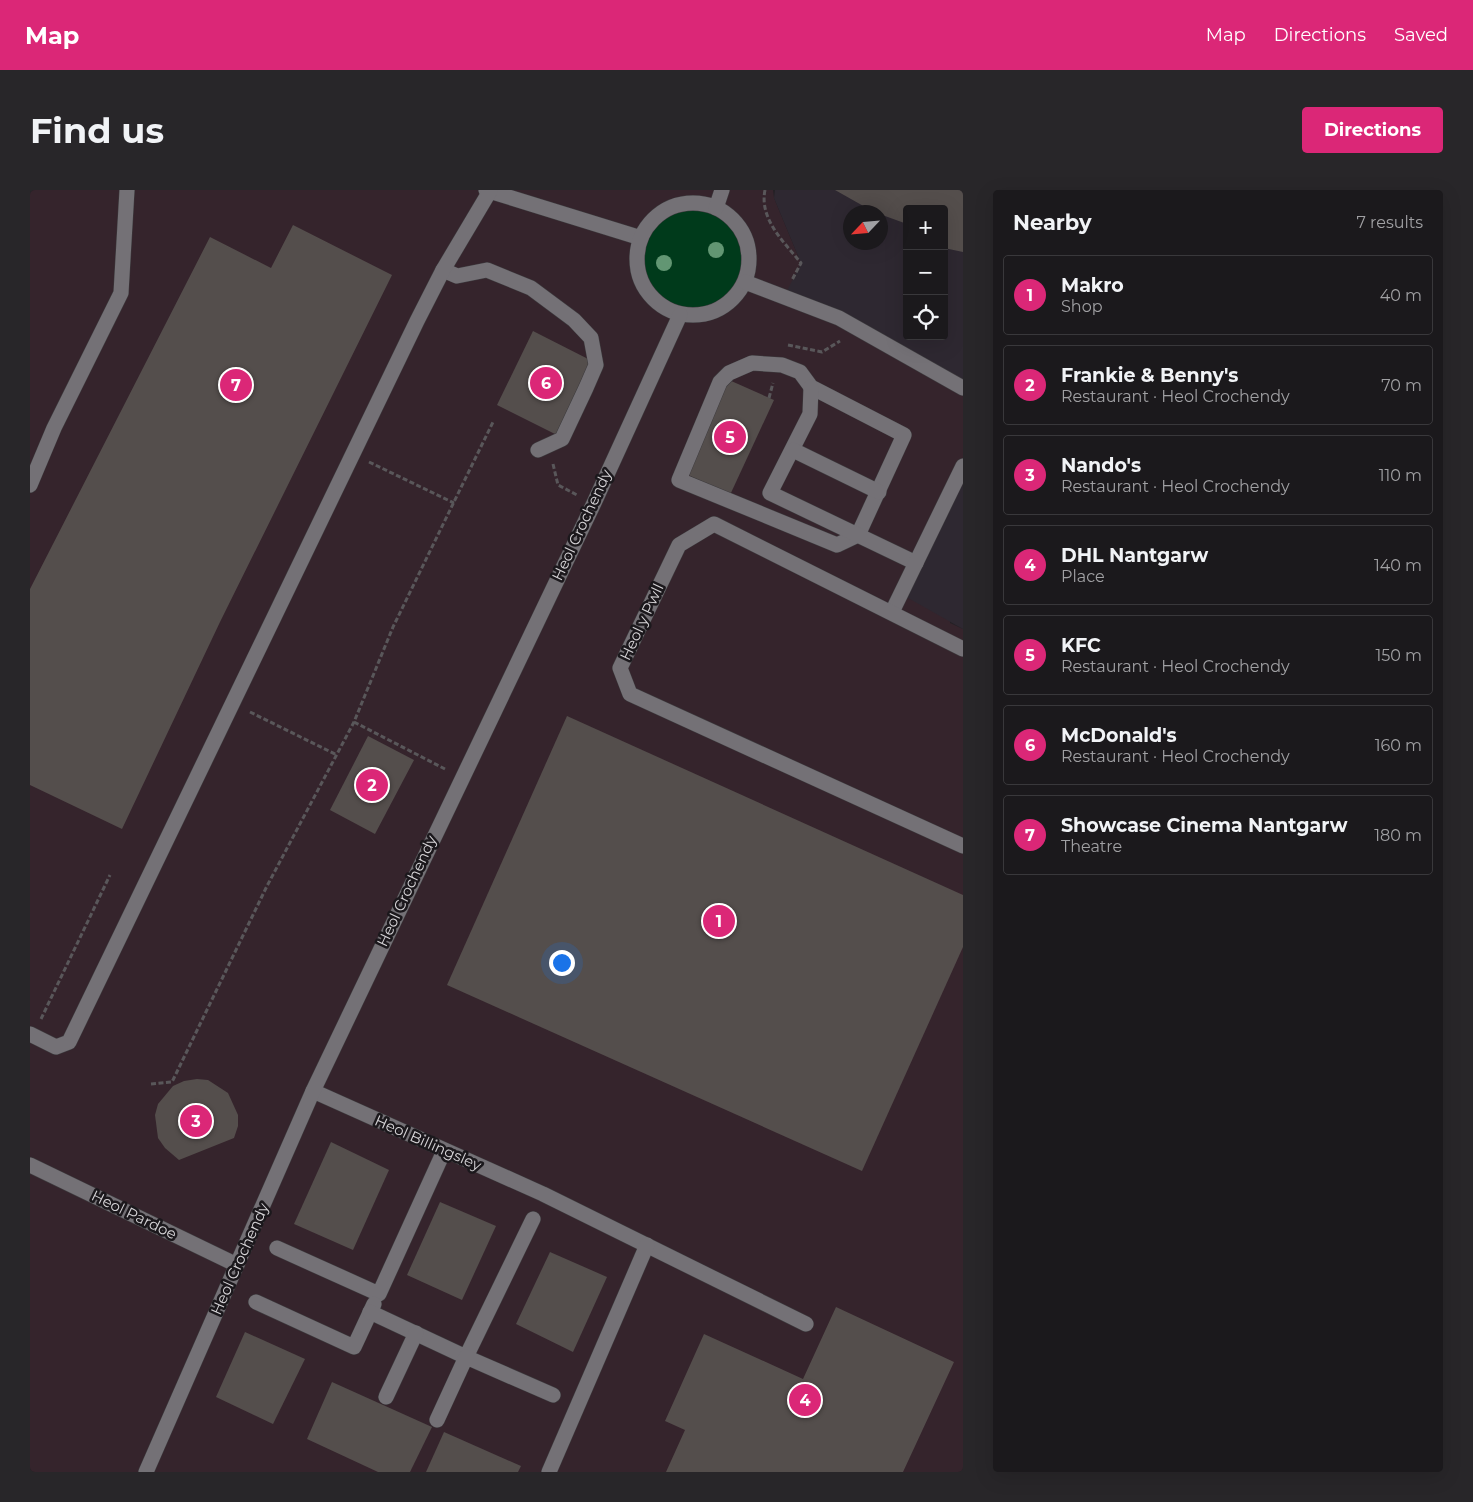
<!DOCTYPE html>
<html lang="en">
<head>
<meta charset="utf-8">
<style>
  body { margin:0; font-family:Montserrat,sans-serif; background:#282629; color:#f1f3f6 }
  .controls { position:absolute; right:15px; top:15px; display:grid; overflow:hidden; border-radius:5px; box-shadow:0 5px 20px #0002 }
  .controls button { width:45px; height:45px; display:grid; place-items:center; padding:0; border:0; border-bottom:1px solid #39383b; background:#1b191c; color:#f1f3f6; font:25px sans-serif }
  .compass { position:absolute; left:813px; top:15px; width:45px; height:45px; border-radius:50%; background:#1b191c; box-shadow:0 5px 20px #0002; rotate:244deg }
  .you { position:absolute; left:531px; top:772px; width:18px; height:18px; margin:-12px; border:4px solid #fff; border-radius:50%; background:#1a73e8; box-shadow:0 0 0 8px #1a73e833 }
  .badge { display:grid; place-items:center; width:32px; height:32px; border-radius:50%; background:#db2777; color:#fff; font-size:16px; font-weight:700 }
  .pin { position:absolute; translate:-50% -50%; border:2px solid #fff; box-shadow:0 1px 5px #0006 }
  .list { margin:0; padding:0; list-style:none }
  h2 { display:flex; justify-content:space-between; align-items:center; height:65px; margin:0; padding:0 20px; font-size:21px }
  h2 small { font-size:16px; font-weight:400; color:#a0a0a3 }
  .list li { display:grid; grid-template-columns:32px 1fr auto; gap:15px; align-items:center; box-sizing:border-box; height:80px; margin:0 10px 10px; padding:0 10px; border:1px solid #39383b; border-radius:5px }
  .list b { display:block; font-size:19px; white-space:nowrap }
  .list p { margin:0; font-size:16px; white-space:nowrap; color:#a0a0a3 }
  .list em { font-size:16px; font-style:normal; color:#a0a0a3 }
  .icon { flex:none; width:28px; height:28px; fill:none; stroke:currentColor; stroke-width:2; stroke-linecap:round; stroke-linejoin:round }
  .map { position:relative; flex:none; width:933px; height:1282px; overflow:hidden; border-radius:5px }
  header { display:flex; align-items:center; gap:30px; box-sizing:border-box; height:70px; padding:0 25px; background:#db2777; color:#fff }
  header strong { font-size:24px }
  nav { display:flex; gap:28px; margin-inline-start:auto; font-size:18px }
  .intro { display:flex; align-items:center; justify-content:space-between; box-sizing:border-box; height:120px; padding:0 30px }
  h1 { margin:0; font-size:35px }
  .button { padding:12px 22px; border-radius:5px; background:#db2777; color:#fff; font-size:18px; font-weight:700 }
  main { display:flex; gap:30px; padding:0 30px }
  aside { flex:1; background:#1b191c; border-radius:5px; box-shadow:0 5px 20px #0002 }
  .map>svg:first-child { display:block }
  .commercial { fill:#35242c }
  .built { fill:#2e2831; fill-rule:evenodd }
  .green { fill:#003a1b }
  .building { fill:#544e4c }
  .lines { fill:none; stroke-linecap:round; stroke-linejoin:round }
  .minor-casing { stroke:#3d3b3e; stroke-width:16 }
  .path { stroke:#59575a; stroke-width:3; stroke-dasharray:5 2.5; stroke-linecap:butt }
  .minor { stroke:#747176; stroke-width:15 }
  .tree { fill:#629673 }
  .labels { text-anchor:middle; stroke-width:5; stroke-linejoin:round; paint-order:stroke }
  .street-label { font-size:15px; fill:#d6d4d7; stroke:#1b181c }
</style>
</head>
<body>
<header>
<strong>Map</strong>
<nav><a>Map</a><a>Directions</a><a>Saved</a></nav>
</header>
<div class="intro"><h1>Find us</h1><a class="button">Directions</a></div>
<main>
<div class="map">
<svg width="933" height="1282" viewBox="0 0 933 1282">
  <rect width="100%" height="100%" fill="#242125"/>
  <path class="commercial" d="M0,0H743L744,8L771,73L933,198V276L920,433L933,439V1282H0Z"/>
  <g class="built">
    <path d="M745,0H933V198L754,107L771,73L744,8ZM877,19H914V146H877ZM821,22H851V52H821Z"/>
    <path d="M933,276V439L871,404Z"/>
  </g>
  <circle class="green" cx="663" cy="69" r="56"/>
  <g class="building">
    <path d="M805,0H933V62L914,58V19H877V34L844,22Z"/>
    <path d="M263,35L362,85L190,432L92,639L0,595V399L180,47L241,78Z"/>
    <path d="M503,141L564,172L527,245L467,215Z"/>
    <path d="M699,190L744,210L700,305L656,284Z"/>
    <path d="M537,526L933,705V757L832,981L417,795Z"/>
    <path d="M338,546L384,570L345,644L300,620Z"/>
    <path d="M167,889L178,890L198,903L208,925V936L204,948L149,970L135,958L128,948L125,925L128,914L143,896L154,891Z"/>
    <path d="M301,952L359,980L323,1060L264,1034Z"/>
    <path d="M410,1012L466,1036L432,1110L377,1085Z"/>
    <path d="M520,1062L577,1087L543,1162L486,1134Z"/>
    <path d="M806,1117L924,1172L873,1282H636L655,1240L635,1231L674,1144L773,1189Z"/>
    <path d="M215,1142L275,1169L243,1234L186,1207Z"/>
    <path d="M302,1192L402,1237L380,1282H348L277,1249Z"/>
    <path d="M414,1242L491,1276L488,1282H396Z"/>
  </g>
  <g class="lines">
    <g class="minor-casing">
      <g id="minor">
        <path d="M456,0L611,48"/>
        <circle cx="663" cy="69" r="56"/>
        <path d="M686,18L692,0"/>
        <path d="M413,80L427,86L457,80L501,98L544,130L561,148L566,175L556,198L532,249L508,260"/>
        <path d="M715,92L809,128L933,198"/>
        <path d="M722,173L752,175L770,182L781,197L874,245L828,345L807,355L649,290L690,192L699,183Z"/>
        <path d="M781,197L780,224L740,303L886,373"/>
        <path d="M763,260L849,302"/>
        <path d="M0,295L24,238L91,103L97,0"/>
        <path d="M862,422L933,276"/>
        <path d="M933,459L684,334L649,355L590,478L600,504L933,656"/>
        <path d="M0,844L26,857L39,852L387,131L413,80L460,1"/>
        <path d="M283,901L513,1004L776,1134"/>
        <path d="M0,975L207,1075"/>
        <path d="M247,1058L349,1104L414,961"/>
        <path d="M226,1112L324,1157L344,1114"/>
        <path d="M340,1122L436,1167L503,1029"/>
        <path d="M356,1207L386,1143"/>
        <path d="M407,1230L436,1167L523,1205"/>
        <path d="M116,1282L283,901L564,313L650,125"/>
        <path d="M519,1282L617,1055"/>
      </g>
    </g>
    <g class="path">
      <path d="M735,0C729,29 754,52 771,73L762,90"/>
      <path d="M758,155L792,162L810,151"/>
      <path d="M739,208L743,193"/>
      <path d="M339,272L424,313"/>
      <path d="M523,274L528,295L547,305"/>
      <path d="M220,522L307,565"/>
      <path d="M324,532L415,579"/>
      <path d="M11,829L80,685"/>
      <path d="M121,894L142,892L237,696L324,532L363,437L463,232"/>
    </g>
    <use href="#minor" class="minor"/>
  </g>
  <g class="tree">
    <circle cx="686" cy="60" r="8"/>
    <circle cx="634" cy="73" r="8"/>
  </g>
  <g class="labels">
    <g class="street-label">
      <text transform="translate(552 335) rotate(-65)" y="5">Heol Crochendy</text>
      <text transform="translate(612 432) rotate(-65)" y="5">Heol y Pwll</text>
      <text transform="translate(377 701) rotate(-65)" y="5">Heol Crochendy</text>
      <text transform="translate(398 953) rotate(24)" y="5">Heol Billingsley</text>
      <text transform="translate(104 1025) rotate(26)" y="5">Heol Pardoe</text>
      <text transform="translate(210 1069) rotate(-66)" y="5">Heol Crochendy</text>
    </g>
  </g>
</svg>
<div class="controls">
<button>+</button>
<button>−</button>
<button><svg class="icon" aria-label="locate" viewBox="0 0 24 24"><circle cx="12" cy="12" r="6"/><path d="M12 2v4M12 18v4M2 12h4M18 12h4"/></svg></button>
</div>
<svg class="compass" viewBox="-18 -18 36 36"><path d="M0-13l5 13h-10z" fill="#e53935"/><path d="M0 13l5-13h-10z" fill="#a0a0a3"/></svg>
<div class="you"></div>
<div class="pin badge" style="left:689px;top:731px">1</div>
<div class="pin badge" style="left:342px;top:595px">2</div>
<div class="pin badge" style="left:166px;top:931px">3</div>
<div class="pin badge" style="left:775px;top:1210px">4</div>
<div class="pin badge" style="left:700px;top:247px">5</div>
<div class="pin badge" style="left:516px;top:193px">6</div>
<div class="pin badge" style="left:206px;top:195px">7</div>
</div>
<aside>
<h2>Nearby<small>7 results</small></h2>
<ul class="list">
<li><span class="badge">1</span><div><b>Makro</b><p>Shop</p></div><em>40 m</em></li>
<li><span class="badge">2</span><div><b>Frankie &amp; Benny's</b><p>Restaurant · Heol Crochendy</p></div><em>70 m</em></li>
<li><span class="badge">3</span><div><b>Nando's</b><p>Restaurant · Heol Crochendy</p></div><em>110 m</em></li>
<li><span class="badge">4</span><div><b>DHL Nantgarw</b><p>Place</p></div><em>140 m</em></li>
<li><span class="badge">5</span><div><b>KFC</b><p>Restaurant · Heol Crochendy</p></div><em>150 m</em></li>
<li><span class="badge">6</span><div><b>McDonald's</b><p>Restaurant · Heol Crochendy</p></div><em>160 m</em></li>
<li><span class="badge">7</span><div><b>Showcase Cinema Nantgarw</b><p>Theatre</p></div><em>180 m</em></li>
</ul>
</aside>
</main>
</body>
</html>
